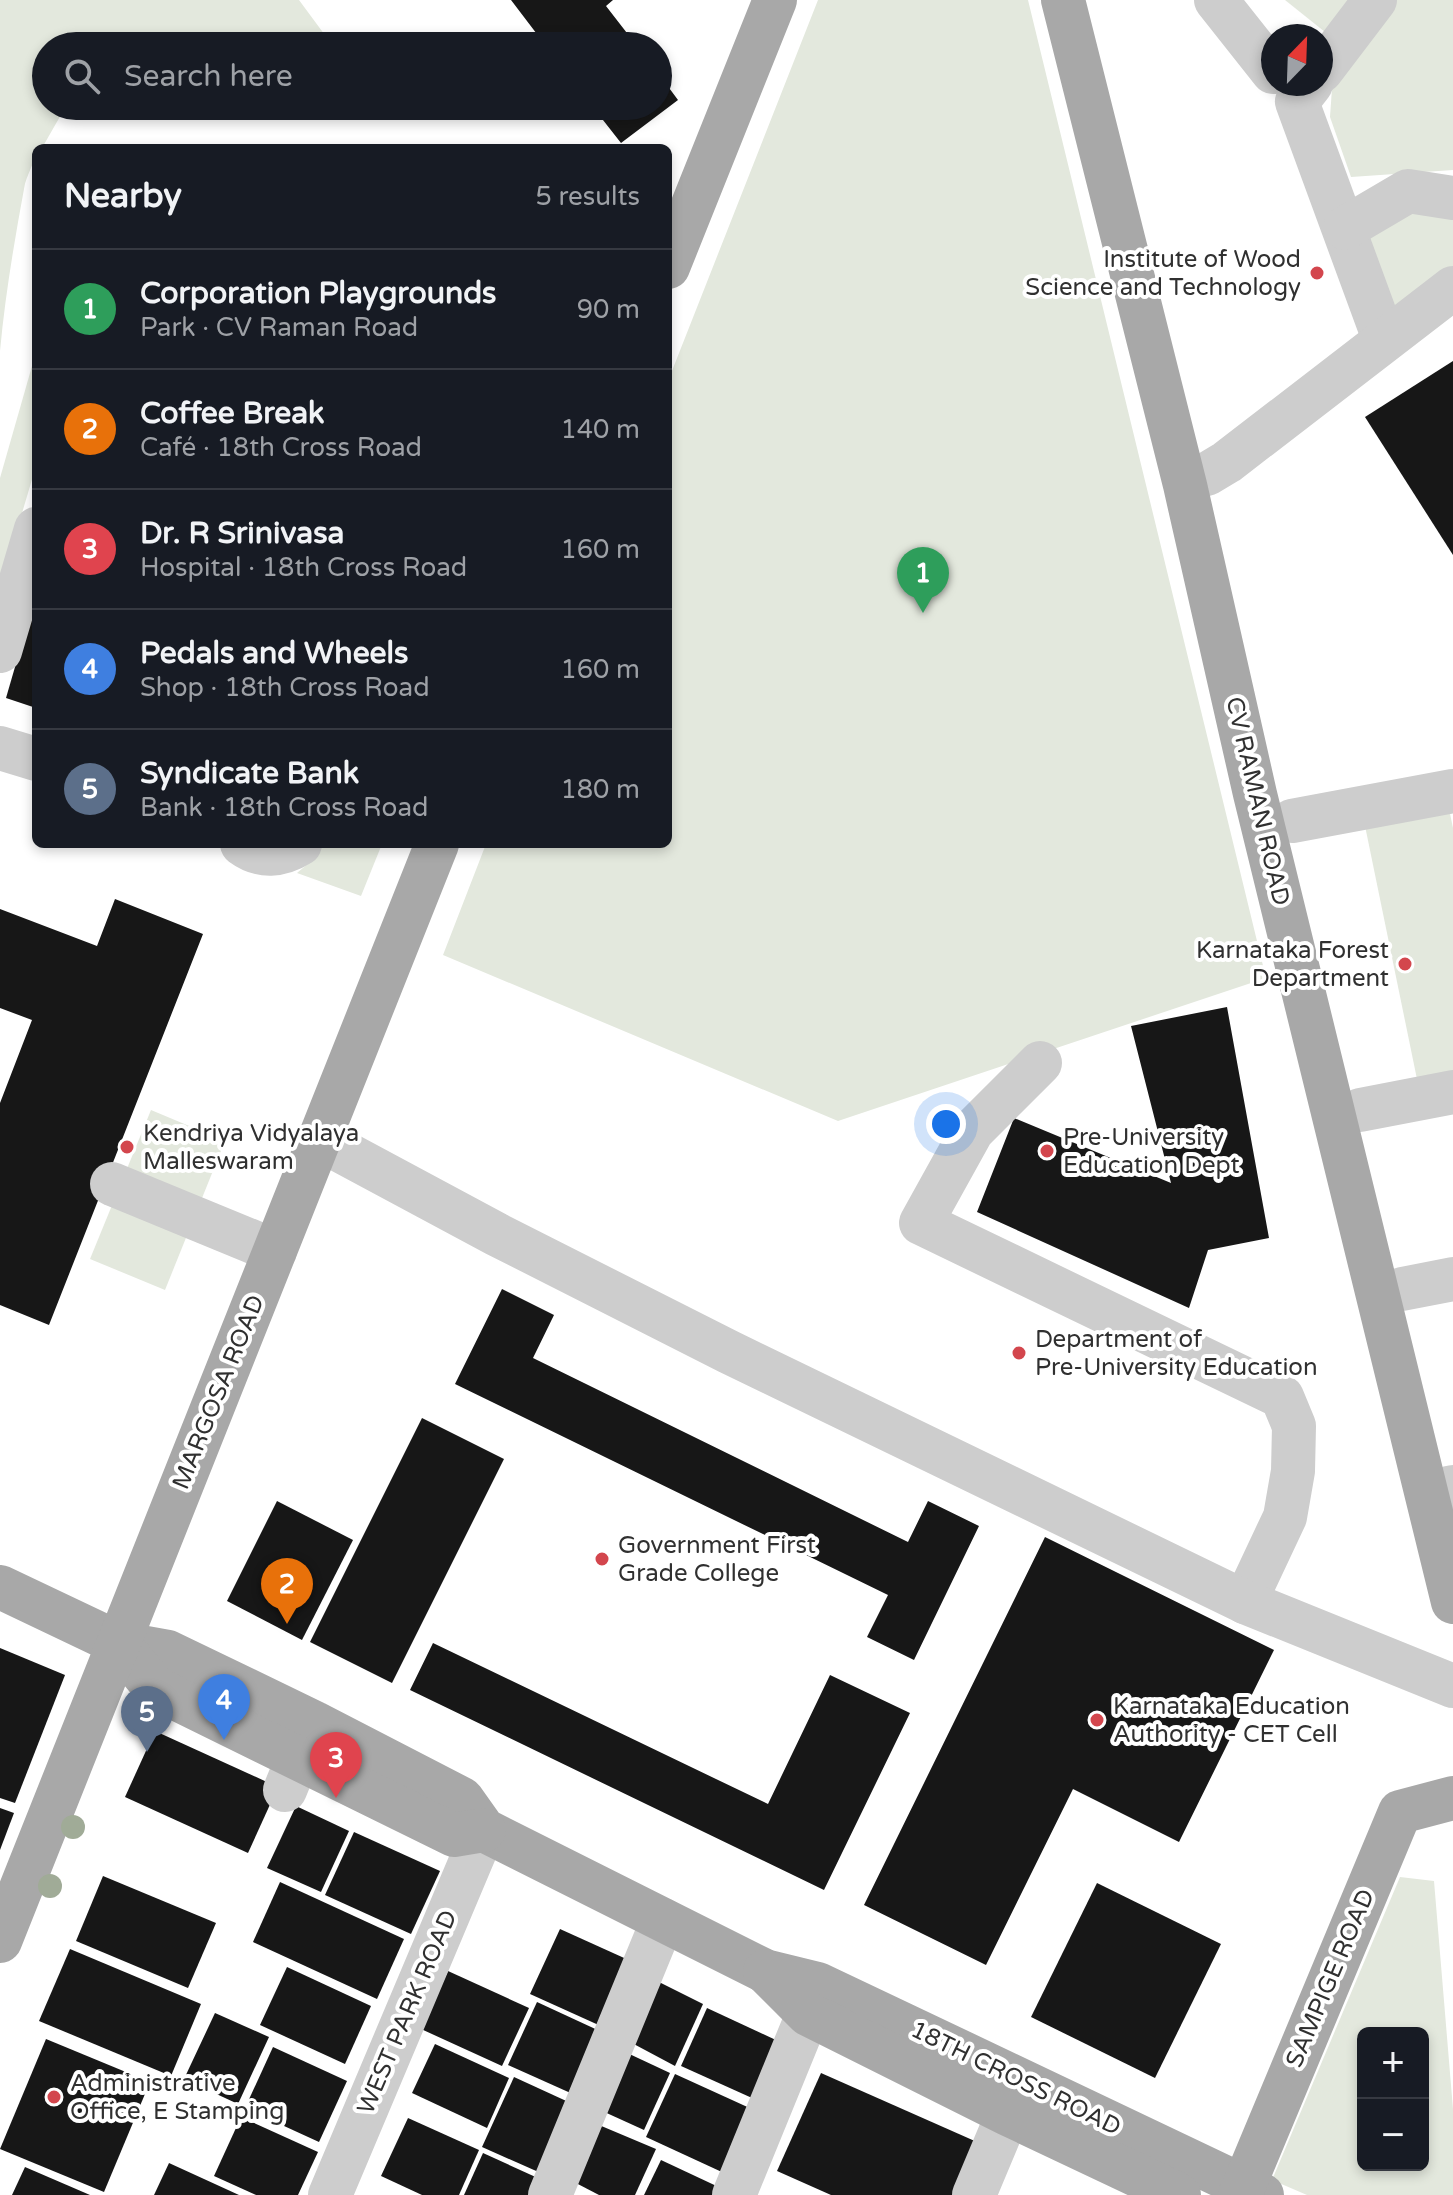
<!DOCTYPE html>
<html lang="en">
<head>
<meta charset="utf-8">
<style>
  body { margin:0; font-family:"Varela Round",sans-serif; background:#242831; color:#f1f3f6 }
  .controls { position:absolute; right:24px; bottom:24px; display:grid; overflow:hidden; border-radius:12px; box-shadow:0 4px 12px #0003 }
  .controls button { width:72px; height:72px; display:grid; place-items:center; padding:0; border:0; border-bottom:2px solid #363941; background:#171b24; color:#f1f3f6; font:40px sans-serif }
  .compass { position:absolute; left:1261px; top:24px; width:72px; height:72px; border-radius:50%; background:#171b24; box-shadow:0 4px 12px #0003; rotate:23deg }
  .you { position:absolute; left:946px; top:1124px; width:28px; height:28px; margin:-20px; border:6px solid #fff; border-radius:50%; background:#1a73e8; box-shadow:0 0 0 12px #1a73e833 }
  .badge { display:grid; place-items:center; width:52px; height:52px; border-radius:50%; background:#d3464d; color:#fff; font-size:26px; font-weight:700 }
  .pin { position:absolute; translate:-50% -66px; filter:drop-shadow(0 2px 4px #0008) }
  .pin::after { content:''; position:absolute; top:42px; width:28px; height:24px; background:inherit; clip-path:polygon(0 0,100% 0,50% 100%) }
  .list { margin:0; padding:0; list-style:none }
  h2 { display:flex; justify-content:space-between; align-items:center; height:104px; margin:0; padding:0 32px; font-size:34px }
  h2 small { font-size:26px; font-weight:400; color:#9ea1a6 }
  .list li { display:grid; grid-template-columns:52px 1fr auto; gap:24px; align-items:center; box-sizing:border-box; height:120px; padding:0 32px; border-top:2px solid #363941 }
  .list b { display:block; font-size:30px; white-space:nowrap }
  .list p { margin:0; font-size:26px; white-space:nowrap; color:#9ea1a6 }
  .list em { font-size:26px; font-style:normal; color:#9ea1a6 }
  .icon { flex:none; width:44px; height:44px; fill:none; stroke:currentColor; stroke-width:2; stroke-linecap:round; stroke-linejoin:round }
  .map { position:relative; flex:none; width:1453px; height:2195px; overflow:hidden }
  .search { position:absolute; background:#171b24; box-shadow:0 4px 12px #0003; left:32px; top:32px; width:640px; height:88px; display:flex; align-items:center; gap:20px; box-sizing:border-box; padding:0 28px; border-radius:44px; color:#9ea1a6; font-size:30px }
  .panel { position:absolute; background:#171b24; box-shadow:0 4px 12px #0003; left:32px; top:144px; width:640px; height:704px; border-radius:12px }
  .map>svg:first-child { display:block }
  .green { fill:#e3e8dd; fill-rule:evenodd }
  .building { fill:#171717 }
  .lines { fill:none; stroke-linecap:round; stroke-linejoin:round }
  .minor { stroke:#cdcdcd; stroke-width:44 }
  .major { stroke:#a8a8a8; stroke-width:44 }
  .tree { fill:#a0ab97 }
  .poi-dot { fill:#d3464d; stroke:#fff; stroke-width:3 }
  .labels { text-anchor:middle; stroke-width:8; stroke-linejoin:round; paint-order:stroke }
  .poi-label { font-size:24px; fill:#303030; stroke:#fff; text-anchor:start }
  .street-label { font-size:24px; fill:#303030; stroke:#fff }
</style>
</head>
<body>
<div class="map">
<svg width="1453" height="2195" viewBox="0 0 1453 2195">
  <rect width="100%" height="100%" fill="#fff"/>
  <g class="green">
    <path d="M0,0H299L333,46H46V106H66L42,148H36C36,163 26,174 24,189C14,243 5,297 0,351Z"/>
    <path d="M818,0H1028L1266,978L838,1121L443,955L486,844H668V381Z"/>
    <path d="M1285,0H1351L1325,32Z"/>
    <path d="M1388,0H1453V170L1351,177L1330,117L1333,74Z"/>
    <path d="M1414,212L1453,218V270L1391,316L1365,238Z"/>
    <path d="M36,352V466L3,577L0,576V478Z"/>
    <path d="M1448,804L1453,828V1077L1418,1084L1364,821Z"/>
    <path d="M321,844H382L361,896L297,873L310,862Z"/>
    <path d="M151,1110L225,1141L165,1290L90,1259Z"/>
    <path d="M1400,1877L1434,1881L1453,2109V2195H1307L1272,2180ZM1363,2033H1423V2165H1363Z"/>
  </g>
  <g class="building">
    <path d="M511,0H613L606,6L637,46H546Z"/>
    <path d="M658,73L678,100L621,143L592,106H658Z"/>
    <path d="M1453,361V555L1365,417Z"/>
    <path d="M35,598H36V708L6,698Z"/>
    <path d="M115,899L203,934L49,1325L0,1305V1103L32,1020L0,1008V909L97,946Z"/>
    <path d="M1227,1007L1269,1238L1208,1250L1189,1308L977,1212L1014,1118L1171,1183L1131,1026Z"/>
    <path d="M502,1289L554,1315L533,1358L908,1542L928,1501L979,1526L914,1660L867,1637L888,1595L455,1384Z"/>
    <path d="M422,1418L504,1459L392,1683L310,1642Z"/>
    <path d="M277,1501L353,1540L302,1640L227,1601Z"/>
    <path d="M1045,1537L1274,1650L1179,1842L1073,1789L986,1965L864,1905Z"/>
    <path d="M433,1643L768,1804L830,1675L910,1713L824,1890L410,1690Z"/>
    <path d="M0,1648L65,1675L15,1803L0,1798Z"/>
    <path d="M155,1731L278,1787L248,1853L125,1797Z"/>
    <path d="M296,1806L349,1831L321,1892L267,1868Z"/>
    <path d="M0,1808L14,1813L0,1850Z"/>
    <path d="M354,1832L440,1871L411,1934L325,1895Z"/>
    <path d="M103,1876L216,1923L188,1988L76,1941Z"/>
    <path d="M280,1882L404,1939L377,1999L253,1942Z"/>
    <path d="M1097,1883L1221,1944L1155,2078L1031,2017Z"/>
    <path d="M560,1929L633,1962L603,2027L530,1994Z"/>
    <path d="M70,1949L201,2004L171,2076L39,2021Z"/>
    <path d="M287,1967L371,2006L345,2064L260,2025Z"/>
    <path d="M448,1971L529,2008L502,2066L421,2029Z"/>
    <path d="M653,1979L703,2004L675,2066L630,2042Z"/>
    <path d="M537,2002L604,2033L575,2095L508,2065Z"/>
    <path d="M707,2008L778,2041L752,2098L681,2066Z"/>
    <path d="M215,2013L269,2037L238,2104L184,2079Z"/>
    <path d="M46,2039L150,2082L104,2192L0,2149Z"/>
    <path d="M435,2044L509,2078L487,2128L412,2093Z"/>
    <path d="M273,2047L347,2081L319,2142L245,2108Z"/>
    <path d="M623,2051L670,2073L644,2130L600,2110Z"/>
    <path d="M821,2073L977,2142L953,2195H831L777,2171Z"/>
    <path d="M675,2074L754,2110L724,2173L646,2137Z"/>
    <path d="M514,2077L575,2105L543,2174L482,2147Z"/>
    <path d="M241,2117L318,2152L298,2195H256L214,2176Z"/>
    <path d="M408,2118L479,2150L459,2195H422L381,2176Z"/>
    <path d="M599,2125L656,2149L635,2195H599L574,2182Z"/>
    <path d="M483,2153L540,2179L532,2195H464Z"/>
    <path d="M661,2160L725,2190L723,2195H644Z"/>
    <path d="M169,2163L239,2195H154Z"/>
    <path d="M25,2167L90,2195H12Z"/>
  </g>
  <g class="lines">
    <g class="minor">
      <path d="M1216,0L1273,72"/>
      <path d="M1321,71L1375,0"/>
      <path d="M1311,84L1297,102L1384,339"/>
      <path d="M1345,228L1408,191L1453,198"/>
      <path d="M1207,474L1227,462L1453,288"/>
      <path d="M0,651L36,529"/>
      <path d="M0,748L36,759"/>
      <path d="M1292,821L1453,791"/>
      <path d="M242,844C261,858 281,856 300,844"/>
      <path d="M1040,1063L972,1131L921,1223L1282,1397L1294,1426L1293,1471L1285,1517L1245,1602"/>
      <path d="M1360,1110L1453,1092"/>
      <path d="M319,1139L496,1234L729,1352L1245,1602L1453,1686"/>
      <path d="M112,1184L275,1251"/>
      <path d="M1402,1289L1453,1279"/>
      <path d="M1448,1488L1453,1487"/>
      <path d="M285,1790L298,1758"/>
      <path d="M330,2195L484,1830"/>
      <path d="M550,2195L663,1920"/>
      <path d="M734,2195L808,2014"/>
      <path d="M974,2195L1008,2114"/>
    </g>
    <g class="major">
      <path d="M1063,0L1185,485L1255,794L1453,1602"/>
      <path d="M668,267L775,0"/>
      <path d="M0,1587L118,1643L168,1652L315,1723L462,1799L484,1830L765,1971L818,1984L1262,2195"/>
      <path d="M118,1643L155,1688L454,1835L484,1830"/>
      <path d="M0,1941L437,844"/>
      <path d="M765,1971L808,2014L1008,2114L1179,2195"/>
      <path d="M1240,2195L1400,1812L1453,1798"/>
    </g>
  </g>
  <g class="tree">
    <circle cx="73" cy="1827" r="12"/>
    <circle cx="50" cy="1886" r="12"/>
  </g>
  <g class="poi-dot">
    <circle cx="1317" cy="273" r="8"/>
    <circle cx="1405" cy="964" r="8"/>
    <circle cx="127" cy="1147" r="8"/>
    <circle cx="1047" cy="1151" r="8"/>
    <circle cx="1019" cy="1353" r="8"/>
    <circle cx="602" cy="1559" r="8"/>
    <circle cx="1097" cy="1720" r="8"/>
    <circle cx="54" cy="2097" r="8"/>
  </g>
  <g class="labels">
    <g class="poi-label">
      <text x="1301" y="267" text-anchor="end">Institute of Wood<tspan x="1301" dy="28">Science and Technology</tspan></text>
      <text x="1389" y="958" text-anchor="end">Karnataka Forest<tspan x="1389" dy="28">Department</tspan></text>
      <text x="143" y="1141">Kendriya Vidyalaya<tspan x="143" dy="28">Malleswaram</tspan></text>
      <text x="1063" y="1145">Pre-University<tspan x="1063" dy="28">Education Dept</tspan></text>
      <text x="1035" y="1347">Department of<tspan x="1035" dy="28">Pre-University Education</tspan></text>
      <text x="618" y="1553">Government First<tspan x="618" dy="28">Grade College</tspan></text>
      <text x="1113" y="1714">Karnataka Education<tspan x="1113" dy="28">Authority - CET Cell</tspan></text>
      <text x="70" y="2091">Administrative<tspan x="70" dy="28">Office, E Stamping</tspan></text>
    </g>
    <g class="street-label">
      <text transform="translate(1258 801) rotate(77)" y="8">CV RAMAN ROAD</text>
      <text transform="translate(218 1392) rotate(-68)" y="8">MARGOSA ROAD</text>
      <text transform="translate(1330 1978) rotate(-67)" y="8">SAMPIGE ROAD</text>
      <text transform="translate(407 2012) rotate(-67)" y="8">WEST PARK ROAD</text>
      <text transform="translate(1016 2078) rotate(26)" y="8">18TH CROSS ROAD</text>
    </g>
  </g>
</svg>
<div class="controls">
<button>+</button>
<button>−</button>
</div>
<svg class="compass" viewBox="-18 -18 36 36"><path d="M0-13l5 13h-10z" fill="#e53935"/><path d="M0 13l5-13h-10z" fill="#9ea1a6"/></svg>
<div class="you"></div>
<div class="pin badge" style="left:923px;top:613px;background:#2e9e5b">1</div>
<div class="pin badge" style="left:287px;top:1624px;background:#e8710a">2</div>
<div class="pin badge" style="left:336px;top:1798px;background:#e0444e">3</div>
<div class="pin badge" style="left:224px;top:1740px;background:#3f7fe0">4</div>
<div class="pin badge" style="left:147px;top:1752px;background:#5c6f8a">5</div>
<div class="search"><svg class="icon" aria-label="search" viewBox="0 0 24 24"><circle cx="10" cy="10" r="6"/><path d="M15 15l6 6"/></svg>Search here</div>
<section class="panel">
<h2>Nearby<small>5 results</small></h2>
<ul class="list">
<li><span class="badge" style="background:#2e9e5b">1</span><div><b>Corporation Playgrounds</b><p>Park · CV Raman Road</p></div><em>90 m</em></li>
<li><span class="badge" style="background:#e8710a">2</span><div><b>Coffee Break</b><p>Café · 18th Cross Road</p></div><em>140 m</em></li>
<li><span class="badge" style="background:#e0444e">3</span><div><b>Dr. R Srinivasa</b><p>Hospital · 18th Cross Road</p></div><em>160 m</em></li>
<li><span class="badge" style="background:#3f7fe0">4</span><div><b>Pedals and Wheels</b><p>Shop · 18th Cross Road</p></div><em>160 m</em></li>
<li><span class="badge" style="background:#5c6f8a">5</span><div><b>Syndicate Bank</b><p>Bank · 18th Cross Road</p></div><em>180 m</em></li>
</ul>
</section>
</div>
</body>
</html>
